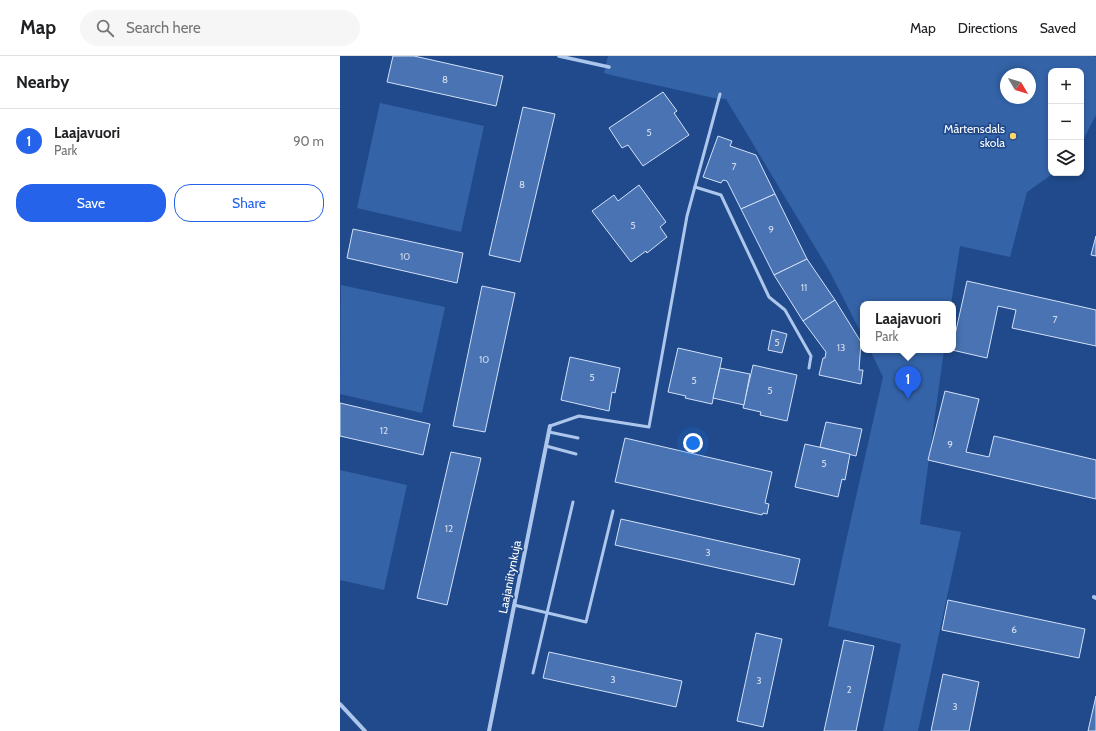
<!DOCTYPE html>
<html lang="en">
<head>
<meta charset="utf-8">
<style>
  body { margin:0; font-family:Cabin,sans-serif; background:#f6f6f6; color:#202124 }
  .controls { position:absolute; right:12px; top:12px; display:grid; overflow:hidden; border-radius:8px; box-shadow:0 2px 6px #0003 }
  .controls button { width:36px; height:36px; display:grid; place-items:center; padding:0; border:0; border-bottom:1px solid #e0e0e0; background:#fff; color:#202124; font:20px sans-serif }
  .compass { position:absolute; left:660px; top:12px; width:36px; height:36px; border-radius:50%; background:#fff; box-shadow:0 2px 6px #0003; rotate:128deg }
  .you { position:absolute; left:353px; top:387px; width:14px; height:14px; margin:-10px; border:3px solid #fff; border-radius:50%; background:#1a73e8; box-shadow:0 0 0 6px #1a73e833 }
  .badge { display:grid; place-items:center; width:26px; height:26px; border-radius:50%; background:#2563eb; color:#fff; font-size:13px; font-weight:700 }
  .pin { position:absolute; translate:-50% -33px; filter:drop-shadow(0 1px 2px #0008) }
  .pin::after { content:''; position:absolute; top:21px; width:14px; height:12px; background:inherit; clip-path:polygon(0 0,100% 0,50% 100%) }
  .popup { position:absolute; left:520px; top:245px; width:96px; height:52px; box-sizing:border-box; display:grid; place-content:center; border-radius:8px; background:#fff; filter:drop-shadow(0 1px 3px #0005); font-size:13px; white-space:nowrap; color:#757577 }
  .popup b { font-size:15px; color:#202124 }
  .popup::after { content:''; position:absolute; left:50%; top:100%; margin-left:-8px; border:8px solid transparent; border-top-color:#fff }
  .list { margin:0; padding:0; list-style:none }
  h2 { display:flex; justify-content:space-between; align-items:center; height:52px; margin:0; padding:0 16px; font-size:17px }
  h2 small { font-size:13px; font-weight:400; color:#757577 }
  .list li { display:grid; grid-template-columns:26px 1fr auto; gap:12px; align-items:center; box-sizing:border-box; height:64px; padding:0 16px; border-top:1px solid #e0e0e0 }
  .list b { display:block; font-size:15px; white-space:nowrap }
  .list p { margin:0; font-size:13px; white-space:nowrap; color:#757577 }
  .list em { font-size:13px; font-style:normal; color:#757577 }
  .actions { display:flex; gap:8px; padding:12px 16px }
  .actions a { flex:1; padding:9px 0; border:1px solid #2563eb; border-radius:16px; text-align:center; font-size:14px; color:#2563eb }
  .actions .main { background:#2563eb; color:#fff }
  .icon { flex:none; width:22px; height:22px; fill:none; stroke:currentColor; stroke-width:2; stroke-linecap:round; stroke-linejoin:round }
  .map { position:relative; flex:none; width:756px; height:675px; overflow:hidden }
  header { display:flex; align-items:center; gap:24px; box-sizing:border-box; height:56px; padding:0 20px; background:#fff; border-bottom:1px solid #e0e0e0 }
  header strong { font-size:19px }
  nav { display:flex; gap:22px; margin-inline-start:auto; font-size:14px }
  .search { width:280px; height:36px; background:#f6f6f6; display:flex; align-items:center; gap:10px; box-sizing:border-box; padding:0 14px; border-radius:22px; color:#757577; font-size:15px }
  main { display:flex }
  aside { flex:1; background:#fff }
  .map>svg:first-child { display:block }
  .green { fill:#3463a8; fill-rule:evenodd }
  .building { fill:#4973b2; stroke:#d2e1f8 }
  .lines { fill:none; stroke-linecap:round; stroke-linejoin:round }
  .service { stroke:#adc6eb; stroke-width:3 }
  .pedestrian { stroke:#adc6eb; stroke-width:3.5 }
  .minor { stroke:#adc6eb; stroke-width:4 }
  .poi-dot { fill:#f8d76e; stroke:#204a8b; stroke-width:1.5 }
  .labels { text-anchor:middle; stroke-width:3.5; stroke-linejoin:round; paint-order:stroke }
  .number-label { font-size:10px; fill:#d2dcec }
  .poi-label { font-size:12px; fill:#fff; stroke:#204a8b; text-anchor:end }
  .street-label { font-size:12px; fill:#fff; stroke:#204a8b }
</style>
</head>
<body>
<header>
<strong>Map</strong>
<div class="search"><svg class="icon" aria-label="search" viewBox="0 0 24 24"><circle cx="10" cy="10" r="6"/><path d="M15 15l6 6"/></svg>Search here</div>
<nav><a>Map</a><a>Directions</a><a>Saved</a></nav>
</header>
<main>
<aside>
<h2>Nearby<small></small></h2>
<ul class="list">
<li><span class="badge">1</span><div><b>Laajavuori</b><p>Park</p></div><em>90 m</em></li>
</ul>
<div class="actions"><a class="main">Save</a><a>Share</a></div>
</aside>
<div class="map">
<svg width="756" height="675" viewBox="0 0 756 675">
  <rect width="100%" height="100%" fill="#204a8b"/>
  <g class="green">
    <path d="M268,0H753L756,1V59L741,88V15H711V117H714L687,136L670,201L620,190L611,248H523V281L490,216L386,43L374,42L275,20L264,17ZM666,18H690V42H666Z"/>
    <path d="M40,47L144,70L121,176L17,152Z"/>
    <path d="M1,229L105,251L82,357L0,338Z"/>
    <path d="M530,294H604L580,468L621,476L578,675H543L561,588L488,570L504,494L543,321Z"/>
    <path d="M0,414L67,429L44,534L0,524Z"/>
  </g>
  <g class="building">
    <path d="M53,0H74L163,20L156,50L47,26Z"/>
    <path d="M323,36L337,55L334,57L349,79L303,110L288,89L282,92L269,72Z"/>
    <path d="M183,51L215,58L180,206L149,199Z"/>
    <path d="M378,80L392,85L390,90L416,99L435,138L401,153L387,125L383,124L381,127L363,121Z"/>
    <path d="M299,129L326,166L320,171L327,181L307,197L306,195L291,206L252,155L274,139L278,145Z"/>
    <path d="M435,138L467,203L434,219L401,153Z"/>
    <path d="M13,173L123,197L117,227L7,202Z"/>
    <path d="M756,180V200L751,199Z"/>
    <path d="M467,203L495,244L463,265L434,219Z"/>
    <path d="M627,225L756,254V290L672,272L676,254L658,250L647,302L612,294H613V288Z"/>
    <path d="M142,230L175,237L145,376L113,370Z"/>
    <path d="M495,244L521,286L519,314H523L521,328L479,319L483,302H485L486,296L463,265Z"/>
    <path d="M432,274L447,278L442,297L428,294Z"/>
    <path d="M338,292L382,302L372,348L345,342L346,340L328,336Z"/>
    <path d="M230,301L280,312L275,337L272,336L269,355L221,344Z"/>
    <path d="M413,309L457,319L447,365L420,359L421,356L403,352Z"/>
    <path d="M380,312L410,318L404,349L373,342Z"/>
    <path d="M605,335L639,343L626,396L649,401L654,380L756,404V443L588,404Z"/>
    <path d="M0,347L90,368L83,399L0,380Z"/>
    <path d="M486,366L522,373L516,400L480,391Z"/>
    <path d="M285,382L432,416L425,447L429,448L427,458L423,457L422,459L275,426Z"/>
    <path d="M465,388L510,398L505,424L502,423L498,441L455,431Z"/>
    <path d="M111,396L141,402L107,549L77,542Z"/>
    <path d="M281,463L460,503L454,529L275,489Z"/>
    <path d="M608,544L745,573L739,602L602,574Z"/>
    <path d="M416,577L442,583L423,671L397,665Z"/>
    <path d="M504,584L534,590L516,675H484Z"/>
    <path d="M209,596L342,625L336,651L203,622Z"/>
    <path d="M603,618L639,626L629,675H591Z"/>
    <path d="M756,640V675H748Z"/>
  </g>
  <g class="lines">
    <g class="service">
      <path d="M355,131L381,139L429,241L445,254L471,300L469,312"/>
      <path d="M210,370L239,360L309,371L347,160L380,38"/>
      <path d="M209,376L238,382"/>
      <path d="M206,390L236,398"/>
      <path d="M174,549L246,566L273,455"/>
      <path d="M193,617L233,446"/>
    </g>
    <path class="pedestrian" d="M219,0L269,11"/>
    <g class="minor">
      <path d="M754,541L756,542"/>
      <path d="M0,648L25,675"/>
      <path d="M149,675L210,370"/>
    </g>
  </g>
  <circle class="poi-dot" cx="673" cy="80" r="4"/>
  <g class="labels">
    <g class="number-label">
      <text x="105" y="27">8</text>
      <text x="309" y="80">5</text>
      <text x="394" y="114">7</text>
      <text x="182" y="132">8</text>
      <text x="293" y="173">5</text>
      <text x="431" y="177">9</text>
      <text x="65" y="204">10</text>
      <text x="464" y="235">11</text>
      <text x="715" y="267">7</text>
      <text x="437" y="290">5</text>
      <text x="501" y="295">13</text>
      <text x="144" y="307">10</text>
      <text x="252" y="325">5</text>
      <text x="354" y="328">5</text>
      <text x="430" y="338">5</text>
      <text x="44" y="378">12</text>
      <text x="610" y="392">9</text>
      <text x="484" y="411">5</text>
      <text x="109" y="476">12</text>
      <text x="368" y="500">3</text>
      <text x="674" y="577">6</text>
      <text x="273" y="627">3</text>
      <text x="419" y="628">3</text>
      <text x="509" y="637">2</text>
      <text x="615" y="654">3</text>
    </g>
    <g class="poi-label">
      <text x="665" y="77">Mårtensdals<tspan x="665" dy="14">skola</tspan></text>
    </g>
    <g class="street-label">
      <text transform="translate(170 521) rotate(-79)" y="4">Laajaniitynkuja</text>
    </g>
  </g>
</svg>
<div class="controls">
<button>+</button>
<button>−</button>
<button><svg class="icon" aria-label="layers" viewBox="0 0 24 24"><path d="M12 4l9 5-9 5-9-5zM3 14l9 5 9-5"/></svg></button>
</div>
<svg class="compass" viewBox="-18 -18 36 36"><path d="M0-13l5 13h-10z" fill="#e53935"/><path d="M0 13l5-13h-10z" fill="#757577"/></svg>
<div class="you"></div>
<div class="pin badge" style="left:568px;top:343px">1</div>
<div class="popup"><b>Laajavuori</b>Park</div>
</div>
</main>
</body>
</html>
